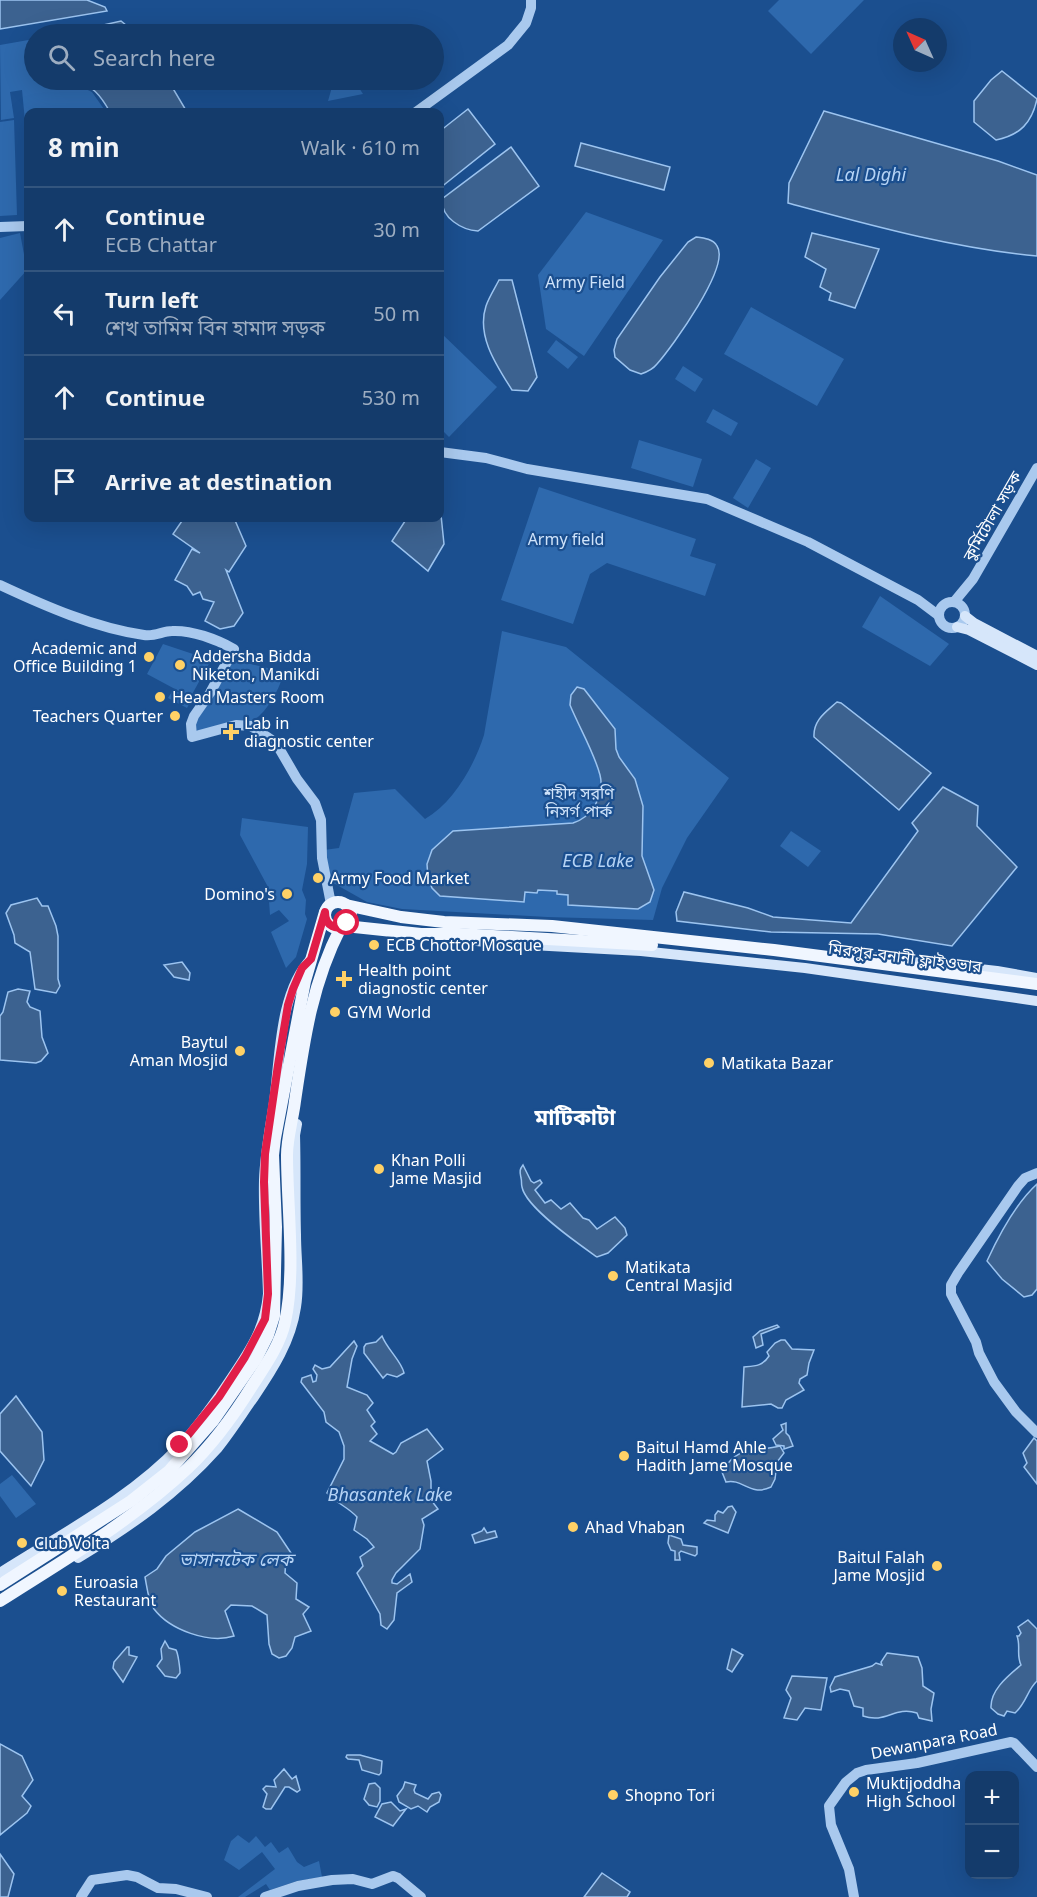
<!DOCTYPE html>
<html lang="en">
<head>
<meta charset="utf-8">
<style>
  body { margin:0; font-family:"Noto Sans","Noto Sans Bengali",sans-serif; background:#1d4271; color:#f1f3f6 }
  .controls { position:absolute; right:18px; bottom:18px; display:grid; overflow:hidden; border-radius:12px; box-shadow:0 6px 24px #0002 }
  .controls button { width:54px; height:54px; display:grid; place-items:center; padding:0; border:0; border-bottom:2px solid #33557e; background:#143b6b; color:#f1f3f6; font:30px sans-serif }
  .compass { position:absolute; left:893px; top:18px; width:54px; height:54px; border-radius:50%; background:#143b6b; box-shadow:0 6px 24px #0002; rotate:315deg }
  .stop { position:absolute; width:18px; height:18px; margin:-14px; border:4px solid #e11d48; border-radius:50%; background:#fff }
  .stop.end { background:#e11d48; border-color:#fff; box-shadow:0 2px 6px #0008 }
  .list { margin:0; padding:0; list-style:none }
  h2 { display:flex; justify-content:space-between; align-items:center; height:78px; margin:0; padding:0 24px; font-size:26px }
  h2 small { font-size:20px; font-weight:400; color:#9dadc1 }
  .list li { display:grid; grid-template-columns:39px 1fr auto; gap:18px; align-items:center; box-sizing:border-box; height:84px; padding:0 24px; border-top:2px solid #33557e }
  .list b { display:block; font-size:22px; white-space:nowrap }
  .list p { margin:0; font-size:20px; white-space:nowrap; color:#9dadc1 }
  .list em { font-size:20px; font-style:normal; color:#9dadc1 }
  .icon { flex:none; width:33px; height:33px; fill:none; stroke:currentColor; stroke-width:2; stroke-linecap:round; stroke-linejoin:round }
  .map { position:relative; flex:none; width:1037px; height:1897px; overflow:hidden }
  .search { position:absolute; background:#143b6b; box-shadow:0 6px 24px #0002; left:24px; top:24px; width:420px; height:66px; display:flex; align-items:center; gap:15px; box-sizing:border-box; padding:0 21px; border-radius:33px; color:#9dadc1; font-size:22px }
  .panel { position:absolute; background:#143b6b; box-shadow:0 6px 24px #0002; left:24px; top:108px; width:420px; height:414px; border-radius:12px }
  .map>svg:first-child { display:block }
  .green { fill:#2e69ad }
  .water { fill:#3c6290; stroke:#9cc4f0; stroke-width:1.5 }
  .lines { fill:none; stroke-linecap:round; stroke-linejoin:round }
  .tertiary { stroke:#a9c9ee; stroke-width:10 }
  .secondary { stroke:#d6e6fa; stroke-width:10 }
  .primary { stroke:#f0f6ff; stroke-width:12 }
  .route { stroke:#e11d48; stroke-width:8 }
  .poi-dot { fill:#ffd166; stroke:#1b4f8f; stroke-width:2 }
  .labels { text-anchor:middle; stroke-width:4.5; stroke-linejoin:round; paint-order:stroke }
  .park-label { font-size:16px; fill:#cfe3fa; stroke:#1b4f8f }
  .street-label { font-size:16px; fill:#fff; stroke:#1b4f8f }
  .poi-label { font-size:16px; fill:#fff; stroke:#1b4f8f; text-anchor:start }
  .water-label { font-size:18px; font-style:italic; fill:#b5d3f5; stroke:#1b4f8f }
  .district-label { font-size:22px; font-weight:bold; fill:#fff; stroke:#1b4f8f }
</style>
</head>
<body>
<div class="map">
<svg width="1037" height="1897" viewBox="0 0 1037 1897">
  <rect width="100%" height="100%" fill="#1b4f8f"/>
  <g class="green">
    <path d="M779,0H864L811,54L768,11Z"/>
    <path d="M34,39V80L69,81L92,92L106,112H28V152L22,90L10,92L14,118L1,120L0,45Z"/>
    <path d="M334,80H354L363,94L328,101Z"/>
    <path d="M14,120L17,215L0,216V122Z"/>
    <path d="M586,212L663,240L584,356L546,329L538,275Z"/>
    <path d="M20,233L27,270L0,300V238Z"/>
    <path d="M751,307L844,359L817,406L724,354Z"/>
    <path d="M440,332L497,387L449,437L440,428Z"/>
    <path d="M556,340L578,357L568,369L547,352Z"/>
    <path d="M683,366L703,379L695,392L675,379Z"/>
    <path d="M713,409L738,423L731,436L706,422Z"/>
    <path d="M639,440L702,459L693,487L631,468Z"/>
    <path d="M756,459L771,468L748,508L733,498Z"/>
    <path d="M539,487L696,539L690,556L716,564L705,596L607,563L590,574L573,624L501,600Z"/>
    <path d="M880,596L949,644L930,666L862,627Z"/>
    <path d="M502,631L566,647L729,778L687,838L662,888L653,920L547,917L402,909L367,902L328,880L324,850L339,848L354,793L395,789L425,819C454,802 474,766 484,735Z"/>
    <path d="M163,644L211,660L190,698L192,699L187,708L168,698L173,690L188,696L147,674Z"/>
    <path d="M230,659L284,672C280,688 268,711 254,720C245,725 210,729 198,732L190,723Z"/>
    <path d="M242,818L308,827L307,864L302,890L306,900L305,914L307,919L296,957L286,968L271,932L289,921L279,910L270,915L268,887L240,835Z"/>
    <path d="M791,831L821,851L808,867L780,846Z"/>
    <path d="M12,1475L36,1504L16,1518L0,1496V1484Z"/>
    <path d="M238,1835L249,1843L256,1836L265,1847L271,1842L279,1853L288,1847L297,1862L304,1867L319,1861L322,1877L297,1881L270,1890L266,1884L245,1897H238L275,1869L262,1852L239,1870L224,1860L231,1841Z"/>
  </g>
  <g class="water">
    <path d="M0,0H87L105,7L107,11L0,29Z"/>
    <path d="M121,21L137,34H63Z"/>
    <path d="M1002,71L1037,99C1032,123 1020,135 996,140L974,122V101L991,80Z"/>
    <path d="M73,80H168L187,112H110C101,96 92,84 73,80Z"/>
    <path d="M468,109L495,144L440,188V131Z"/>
    <path d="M824,111L998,161L1037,175V256C952,248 870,225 788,203L789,183Z"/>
    <path d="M581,143L670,167L664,190L575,166Z"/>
    <path d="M511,147L539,186L478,231C462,230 441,218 442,199Z"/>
    <path d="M812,233L879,249L855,308L829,300L831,293L820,287L826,269L805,257Z"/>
    <path d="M696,237C704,238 713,239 717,246C731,266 672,347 657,364C653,369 647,372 641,374L630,370L615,357L614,350L617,339L660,277L688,242Z"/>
    <path d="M499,280H512L537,377L528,391L512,390C497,366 476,336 486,306C489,297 495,288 499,280Z"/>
    <path d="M440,514L441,515L444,544L428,571L392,541L407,518H440Z"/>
    <path d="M184,518H234L246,546L229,572L226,570L243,613L234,626L220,629L205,621L214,602L203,599L200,592L193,595L187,586L175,580L192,549L200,553L173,534Z"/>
    <path d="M577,687L584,689L615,729L616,749L619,757L635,779L643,806L642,856L654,890L650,902L638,909L568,905V895L557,894V891L538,890L537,893L525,892L524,902L440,896L432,888L428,878L427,864L432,850L453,831L573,823C592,817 605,795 600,775C594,752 579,727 570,705L571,695Z"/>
    <path d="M837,702L841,703L931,773L899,810L814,737C813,720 826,712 837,702Z"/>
    <path d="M943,787L978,806L977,826L1017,867L952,946L878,934L771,932L677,921L676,912L684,892L748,908L773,917L851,923L918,831L912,823Z"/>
    <path d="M37,898L42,906H48L56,926L58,936V979L60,986L56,993L35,989L30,952L15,943L14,935L6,913L11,905Z"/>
    <path d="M182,962L190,973L189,980L174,977L164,965Z"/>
    <path d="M18,989L30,991L27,1002L30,1007L40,1011L42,1037L48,1053L41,1061L36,1063L0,1060V1016L3,1012L8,992Z"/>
    <path d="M523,1165L531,1181L534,1183L540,1180L542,1183L535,1190L545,1203L551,1200L561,1209L570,1203L583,1218L589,1220L597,1229L615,1217L625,1228L627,1235L608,1253L597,1257C580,1245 526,1208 522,1187C521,1184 522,1181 521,1178C520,1172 519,1170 523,1165Z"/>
    <path d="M1037,1184V1289L1032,1295L1024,1297L1002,1279L987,1261C999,1235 1016,1203 1037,1184Z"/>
    <path d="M777,1325L779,1327L761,1334L763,1345L756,1348L753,1337L760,1331Z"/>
    <path d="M382,1336C387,1349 402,1362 404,1373L397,1377L387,1374L383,1378L364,1353V1347L366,1344L376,1342Z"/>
    <path d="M781,1340H785L792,1349L814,1350L809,1363L807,1375L800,1379L799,1383L804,1390L786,1400L782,1408H778L771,1404L742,1407L744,1367C755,1366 763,1366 769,1356L767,1352L775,1343Z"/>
    <path d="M354,1341L357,1346L352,1359L347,1387L367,1395L373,1403L367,1410L375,1422L371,1426L377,1434L370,1441L393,1454L396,1452L401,1443L427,1429L443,1449L427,1461L431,1481V1500L438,1509L422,1519L424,1525L420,1549L396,1573L392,1580V1583L397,1584L410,1574L412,1582L397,1593L394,1620L387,1629L381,1625L380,1614L357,1573L363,1566L360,1557L374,1547L367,1539L354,1530L357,1517C348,1507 336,1503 327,1493L344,1459V1446L339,1432L326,1422L324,1412L301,1382L302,1378L311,1375L313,1382L316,1381L317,1375L313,1369L315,1365L322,1369L330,1367Z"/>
    <path d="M16,1396L42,1432L44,1460L31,1486L0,1451V1414Z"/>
    <path d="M786,1423V1433L789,1436L793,1446L784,1449V1446L776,1445L773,1439L783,1430L781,1425Z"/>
    <path d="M1034,1438L1037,1441V1484L1024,1467L1027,1463L1023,1453Z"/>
    <path d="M780,1446L784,1453L777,1462L775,1479L771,1487C750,1497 743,1478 726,1482L722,1472C737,1445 754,1452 780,1446Z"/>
    <path d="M732,1506L736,1512L728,1533L704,1523L707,1520L715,1521V1515L718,1511L723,1513L728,1507Z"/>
    <path d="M238,1509L277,1532L293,1556L286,1559L285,1573L297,1583L296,1599L309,1607L303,1614L311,1631L295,1637L292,1648L286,1656L279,1658L272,1654L269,1644L267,1615L252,1606L231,1605L225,1611L234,1636C209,1644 170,1630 154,1609C148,1601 147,1587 145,1577L157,1569L166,1556L195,1532Z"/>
    <path d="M484,1528L487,1533L495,1531L497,1537L475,1543L472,1535L482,1531Z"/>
    <path d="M669,1535L681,1539L683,1545L697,1547V1554L695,1556L681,1551L679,1553L680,1560H675V1551L671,1550L668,1543Z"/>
    <path d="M1028,1620L1037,1629V1681C1027,1690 1027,1702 1015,1713L1007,1711L1004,1716L998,1714L991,1708C990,1690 1008,1676 1021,1665C1016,1655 1021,1646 1017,1636H1019L1021,1633L1018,1627Z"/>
    <path d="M165,1641L169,1648L176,1650C178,1653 180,1668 180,1673L176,1678L165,1676L157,1666L162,1659L161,1649Z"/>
    <path d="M127,1647H129V1655L137,1657L123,1682L113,1668L114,1662Z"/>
    <path d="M732,1649L743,1655L732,1672L727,1669Z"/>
    <path d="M887,1653L918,1657L922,1668L923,1686L934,1693L931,1709L932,1721L919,1718L917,1713C894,1706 886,1724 863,1716V1708L854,1706L849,1691L840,1689L831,1692L830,1687L835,1677L872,1666L876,1663L882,1665L881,1662Z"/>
    <path d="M792,1676L827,1678L821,1710L805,1708L797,1720L784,1718L791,1698L786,1690Z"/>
    <path d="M0,1744L22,1756L33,1780L22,1796L31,1806L27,1813L0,1835Z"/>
    <path d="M347,1755H360L382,1761L381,1773L379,1775L362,1770L359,1760L348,1759L346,1757Z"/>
    <path d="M284,1769L292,1779L296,1776L300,1790L297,1792L289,1787H285L271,1809H266L263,1807L267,1794L263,1789L266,1786L276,1787L274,1780Z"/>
    <path d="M405,1782L416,1785L414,1790L415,1793L428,1799L432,1794L439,1792L441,1795L439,1802L430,1807L427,1812L418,1806L411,1809L399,1802L397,1796L403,1788Z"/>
    <path d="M375,1783L380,1788V1801L377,1807L369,1805L364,1799L369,1784Z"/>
    <path d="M391,1802L400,1811L406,1809L393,1826L375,1817L382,1804Z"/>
    <path d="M0,1854L14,1874L8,1897H0Z"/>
    <path d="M602,1873L630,1892L627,1897H584Z"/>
  </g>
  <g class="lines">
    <g class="tertiary">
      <path d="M416,112L508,45L526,23L531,8V0"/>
      <path d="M0,227L28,226"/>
      <path d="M440,452L486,458L527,469L707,499L808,542L918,600L938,615"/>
      <path d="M0,585C45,606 95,628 144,635C154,637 163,631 172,631C192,630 216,639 234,649L210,693L194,716L191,724L192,737L236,725L251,726L276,743L297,779L315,803L321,820L322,858L331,904"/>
      <circle cx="952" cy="615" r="13"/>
      <path d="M954,602L973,579L1037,468"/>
      <path d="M1037,1173L1025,1178L1018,1186L958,1273L951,1285V1294L976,1342L979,1353L994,1382L1016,1412L1037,1433"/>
      <path d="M81,1897L92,1880L127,1875L137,1877L158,1888L176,1889L207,1897"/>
      <path d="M265,1897L298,1886L332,1880L353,1879L372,1884L393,1876L398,1878L421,1897"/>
      <path d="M854,1897L849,1869L831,1825L829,1806L846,1782L857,1773L866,1770L917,1763L1011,1742L1014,1743L1037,1767"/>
    </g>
    <g class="secondary">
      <path d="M965,616L974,623L1037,656"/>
      <path d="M957,627L969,630L1037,665"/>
      <path d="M460,935L470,940L492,943L641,951L805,968L1037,1001"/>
      <path d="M865,956L997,971L1037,978"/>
      <path d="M78,1558C129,1527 177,1494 217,1449C230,1433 242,1414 254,1397C273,1369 291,1341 296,1307C300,1283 296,1259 296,1235C295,1201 296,1168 295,1135L297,1124"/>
      <path d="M0,1573C61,1534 130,1499 180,1446C199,1425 216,1401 232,1377C251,1349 265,1328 268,1294C267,1256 263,1217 264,1180C265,1153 270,1128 274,1102C280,1059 279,992 311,959"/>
    </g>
    <g class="primary">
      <circle cx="338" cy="915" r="13"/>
      <path d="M346,905L401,917L444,922L552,926L774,950L1037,984"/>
      <path d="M345,926L421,934H459L652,945"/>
      <path d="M0,1585L131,1501L169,1471L213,1421L256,1359L268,1335L274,1316L276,1227L273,1155L275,1138L305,981L325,912"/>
      <path d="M0,1601C64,1560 133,1520 188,1468C213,1444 234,1415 252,1386C265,1366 280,1345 285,1322C296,1273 287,1206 287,1155C287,1138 293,1118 295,1101C304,1040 312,983 341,927"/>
    </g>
  </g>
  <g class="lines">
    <path class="route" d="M180,1445L219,1397L245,1357L265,1319L268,1294L264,1182L265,1154L278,1065L288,1005L293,989L302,968L311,959L325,912C325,926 337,932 347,923"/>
  </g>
  <g class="poi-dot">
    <circle cx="149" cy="657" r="6"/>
    <circle cx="180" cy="665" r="6"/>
    <circle cx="160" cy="697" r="6"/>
    <circle cx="175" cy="716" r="6"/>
    <path d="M228 723h6v6h6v6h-6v6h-6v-6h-6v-6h6z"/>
    <circle cx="318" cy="878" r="6"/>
    <circle cx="287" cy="894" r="6"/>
    <circle cx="374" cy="945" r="6"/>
    <path d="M341 970h6v6h6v6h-6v6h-6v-6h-6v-6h6z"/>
    <circle cx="335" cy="1012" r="6"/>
    <circle cx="240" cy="1051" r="6"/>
    <circle cx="709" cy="1063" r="6"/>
    <circle cx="379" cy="1169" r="6"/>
    <circle cx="613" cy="1276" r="6"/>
    <circle cx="624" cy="1456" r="6"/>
    <circle cx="573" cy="1527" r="6"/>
    <circle cx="22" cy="1543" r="6"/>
    <circle cx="937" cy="1566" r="6"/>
    <circle cx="62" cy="1591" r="6"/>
    <circle cx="854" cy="1792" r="6"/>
    <circle cx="613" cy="1795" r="6"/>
  </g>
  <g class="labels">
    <g class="park-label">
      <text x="585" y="288">Army Field</text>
      <text x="566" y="545">Army field</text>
      <text x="579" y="799">শহীদ সরণি<tspan x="579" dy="18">নিসর্গ পার্ক</tspan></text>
    </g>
    <g class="street-label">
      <text transform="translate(992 516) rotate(-60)" y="6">কুর্মিটোলা সড়ক</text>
      <text transform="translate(905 957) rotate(7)" y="6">মিরপুর-বনানী ফ্লাইওভার</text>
      <text transform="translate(934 1741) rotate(-11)" y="6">Dewanpara Road</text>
    </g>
    <g class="poi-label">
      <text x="137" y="654" text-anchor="end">Academic and<tspan x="137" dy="18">Office Building 1</tspan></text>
      <text x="192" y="662">Addersha Bidda<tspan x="192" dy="18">Niketon, Manikdi</tspan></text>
      <text x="172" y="703">Head Masters Room</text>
      <text x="163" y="722" text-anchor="end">Teachers Quarter</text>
      <text x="244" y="729">Lab in<tspan x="244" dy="18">diagnostic center</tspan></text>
      <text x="330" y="884">Army Food Market</text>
      <text x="275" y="900" text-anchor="end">Domino's</text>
      <text x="386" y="951">ECB Chottor Mosque</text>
      <text x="358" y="976">Health point<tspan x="358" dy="18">diagnostic center</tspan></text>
      <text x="347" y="1018">GYM World</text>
      <text x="228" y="1048" text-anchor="end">Baytul<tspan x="228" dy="18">Aman Mosjid</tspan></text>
      <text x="721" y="1069">Matikata Bazar</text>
      <text x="391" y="1166">Khan Polli<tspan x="391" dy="18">Jame Masjid</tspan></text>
      <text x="625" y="1273">Matikata<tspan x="625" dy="18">Central Masjid</tspan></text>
      <text x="636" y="1453">Baitul Hamd Ahle<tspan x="636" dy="18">Hadith Jame Mosque</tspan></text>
      <text x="585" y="1533">Ahad Vhaban</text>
      <text x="34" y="1549">Club Volta</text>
      <text x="925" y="1563" text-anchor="end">Baitul Falah<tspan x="925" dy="18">Jame Mosjid</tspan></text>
      <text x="74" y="1588">Euroasia<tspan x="74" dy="18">Restaurant</tspan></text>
      <text x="866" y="1789">Muktijoddha<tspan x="866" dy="18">High School</tspan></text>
      <text x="625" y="1801">Shopno Tori</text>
    </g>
    <g class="water-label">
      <text x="871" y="181">Lal Dighi</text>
      <text x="598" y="867">ECB Lake</text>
      <text x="390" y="1501">Bhasantek Lake</text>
      <text x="236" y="1566">ভাসানটেক লেক</text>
    </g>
    <g class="district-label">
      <text x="575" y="1125">মাটিকাটা</text>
    </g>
  </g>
</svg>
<div class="controls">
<button>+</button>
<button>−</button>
</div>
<svg class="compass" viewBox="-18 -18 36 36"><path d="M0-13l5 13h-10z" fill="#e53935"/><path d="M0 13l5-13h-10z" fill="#9dadc1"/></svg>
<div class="stop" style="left:347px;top:923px"></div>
<div class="stop end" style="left:180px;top:1445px"></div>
<div class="search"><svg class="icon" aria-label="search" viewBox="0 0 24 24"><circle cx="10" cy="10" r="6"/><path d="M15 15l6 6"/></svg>Search here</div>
<section class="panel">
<h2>8 min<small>Walk · 610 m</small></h2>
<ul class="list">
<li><svg class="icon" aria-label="ahead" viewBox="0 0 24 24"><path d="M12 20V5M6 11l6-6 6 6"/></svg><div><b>Continue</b><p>ECB Chattar</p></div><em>30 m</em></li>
<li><svg class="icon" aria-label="left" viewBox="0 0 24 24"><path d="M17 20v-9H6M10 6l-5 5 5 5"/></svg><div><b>Turn left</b><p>শেখ তামিম বিন হামাদ সড়ক</p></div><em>50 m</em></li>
<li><svg class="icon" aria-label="ahead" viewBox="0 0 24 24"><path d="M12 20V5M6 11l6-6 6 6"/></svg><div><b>Continue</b></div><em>530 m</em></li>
<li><svg class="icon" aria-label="arrive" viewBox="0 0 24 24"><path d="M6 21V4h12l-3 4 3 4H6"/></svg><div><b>Arrive at destination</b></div></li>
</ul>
</section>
</div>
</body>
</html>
